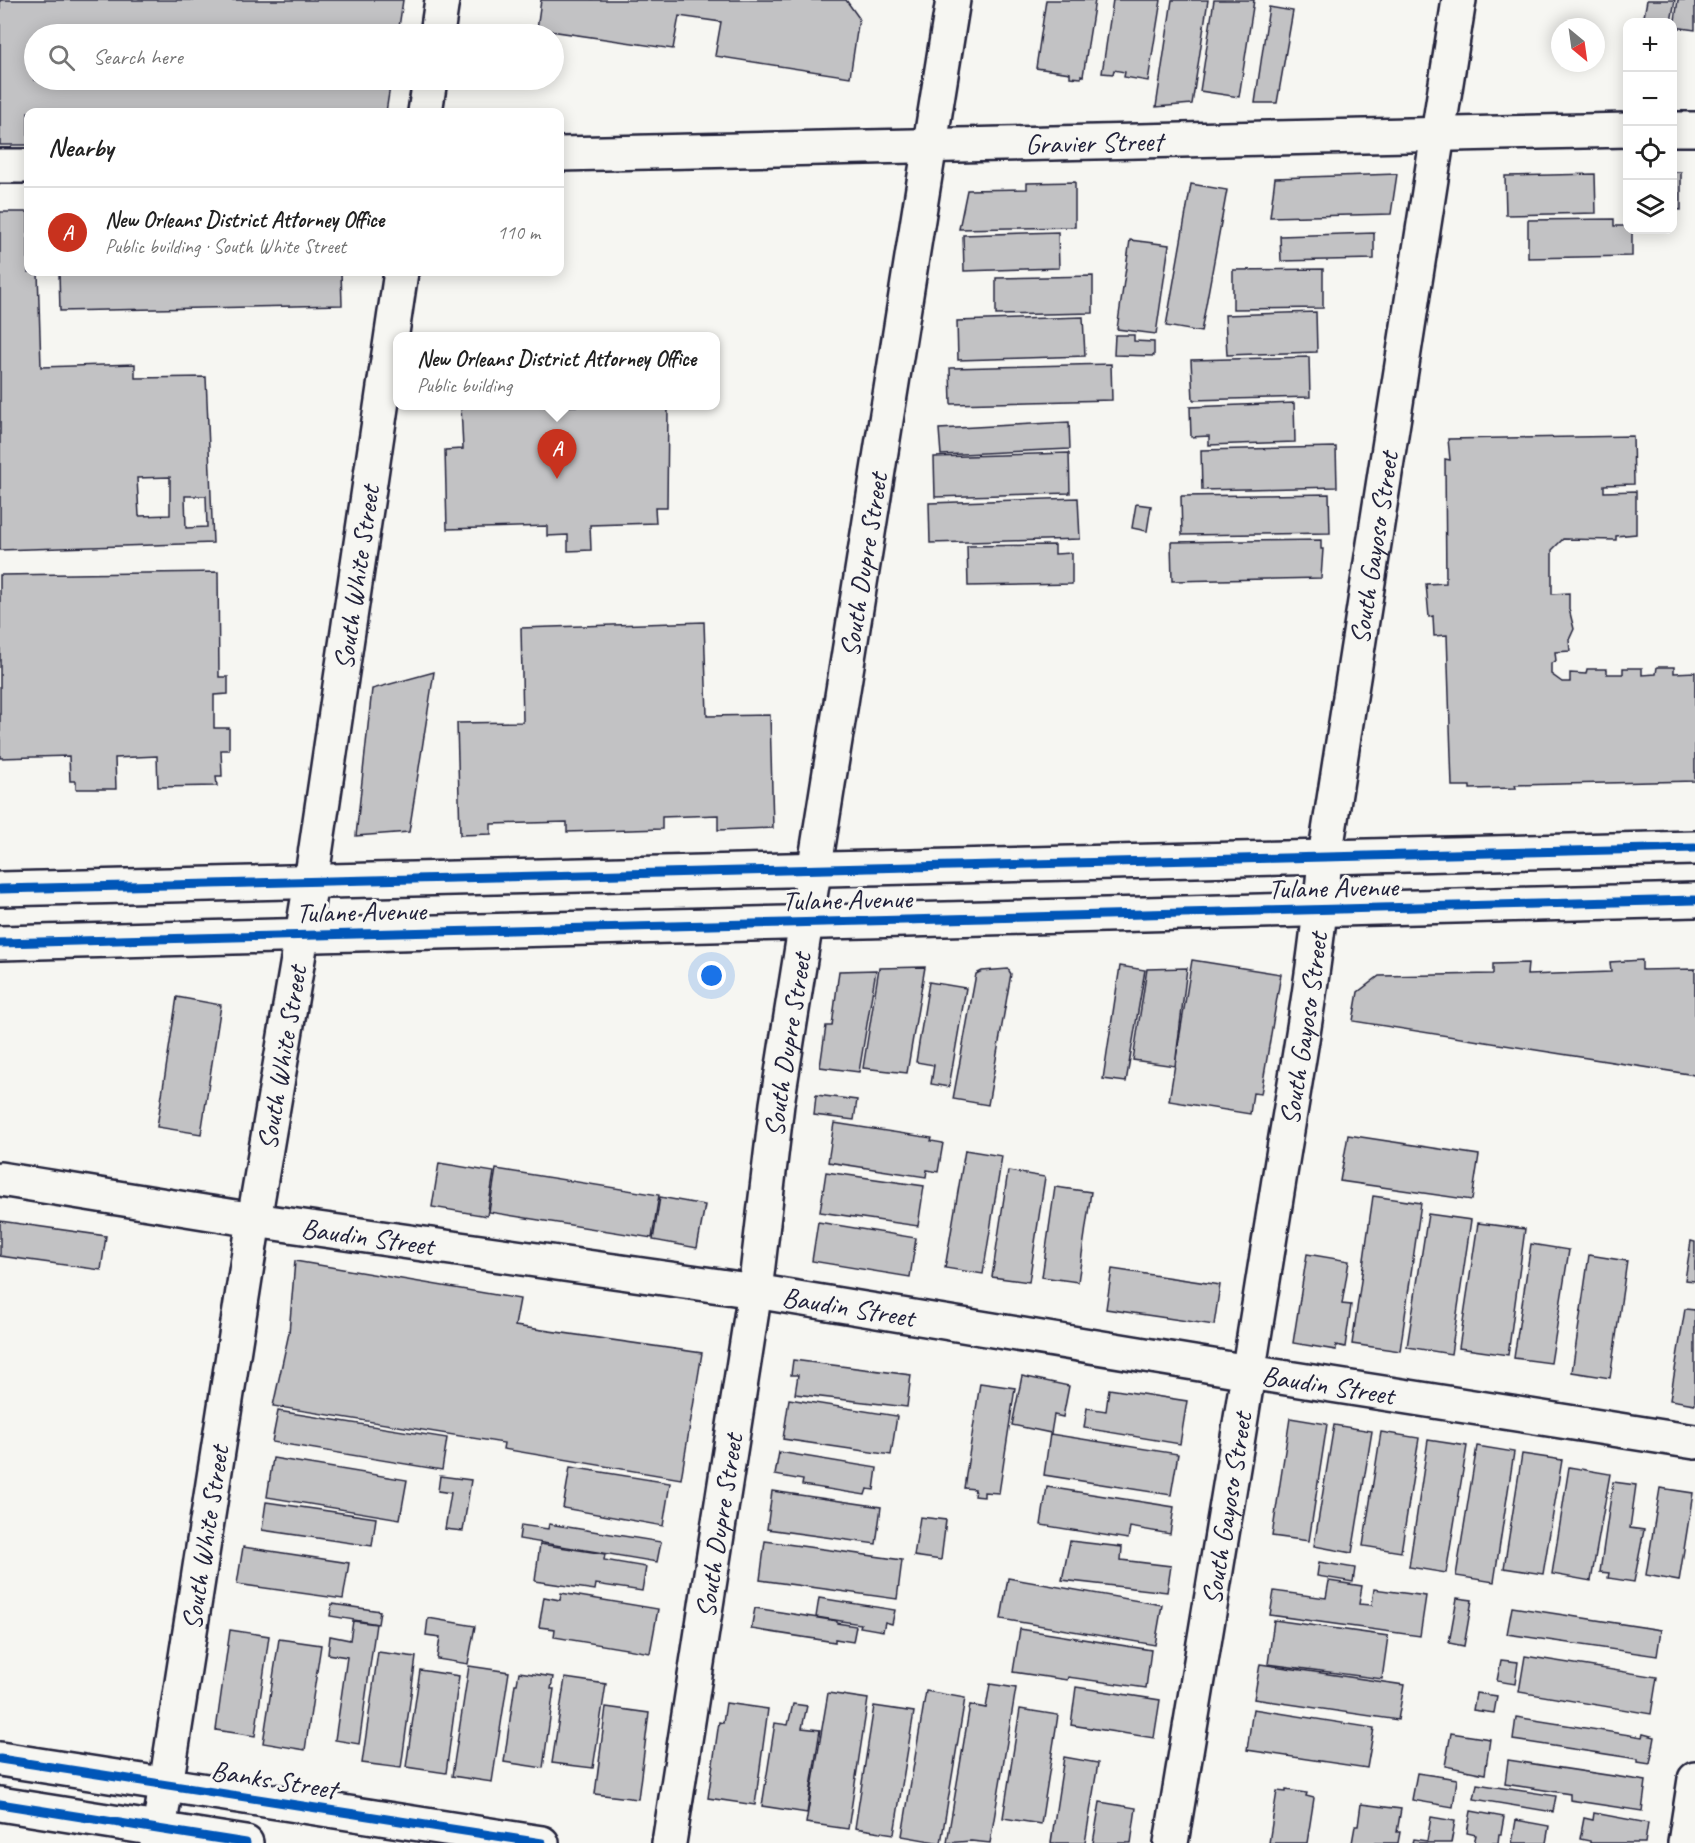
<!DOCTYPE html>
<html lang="en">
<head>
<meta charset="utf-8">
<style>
  body { margin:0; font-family:Caveat,sans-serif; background:#f6f6f6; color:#222 }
  .controls { position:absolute; right:18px; top:18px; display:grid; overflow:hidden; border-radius:12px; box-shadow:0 3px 15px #0003 }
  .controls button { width:54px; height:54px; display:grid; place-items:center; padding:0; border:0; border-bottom:2px solid #e0e0e0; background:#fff; color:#222; font:30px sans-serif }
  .compass { position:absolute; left:1551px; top:18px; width:54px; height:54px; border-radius:50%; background:#fff; box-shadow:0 3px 15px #0003; rotate:151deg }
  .you { position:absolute; left:712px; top:976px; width:21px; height:21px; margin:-15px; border:4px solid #fff; border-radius:50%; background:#1a73e8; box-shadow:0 0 0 9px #1a73e833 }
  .badge { display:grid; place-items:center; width:39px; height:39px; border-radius:50%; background:#c8321e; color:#fff; font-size:20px; font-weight:700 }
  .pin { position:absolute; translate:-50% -50px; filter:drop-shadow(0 2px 3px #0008) }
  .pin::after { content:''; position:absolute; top:32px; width:21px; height:18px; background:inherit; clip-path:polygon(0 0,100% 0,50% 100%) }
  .popup { position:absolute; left:393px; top:332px; width:327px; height:78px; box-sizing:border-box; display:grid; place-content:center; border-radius:12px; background:#fff; filter:drop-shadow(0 2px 4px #0005); font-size:20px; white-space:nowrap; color:#767676 }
  .popup b { font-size:22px; color:#222 }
  .popup::after { content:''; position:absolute; left:50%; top:100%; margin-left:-12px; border:12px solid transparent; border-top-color:#fff }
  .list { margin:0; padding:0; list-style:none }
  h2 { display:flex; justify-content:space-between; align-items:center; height:78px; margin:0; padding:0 24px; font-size:26px }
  h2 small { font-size:20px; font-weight:400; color:#767676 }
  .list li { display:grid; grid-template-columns:39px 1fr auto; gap:18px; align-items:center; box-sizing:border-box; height:90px; padding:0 24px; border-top:2px solid #e0e0e0 }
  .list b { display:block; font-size:22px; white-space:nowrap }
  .list p { margin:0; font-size:20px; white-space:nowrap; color:#767676 }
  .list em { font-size:20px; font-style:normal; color:#767676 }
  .icon { flex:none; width:33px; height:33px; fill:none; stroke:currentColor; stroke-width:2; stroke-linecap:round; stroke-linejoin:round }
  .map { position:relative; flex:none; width:1695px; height:1843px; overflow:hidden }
  .search { position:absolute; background:#fff; box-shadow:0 3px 15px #0003; left:24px; top:24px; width:540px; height:66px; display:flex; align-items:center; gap:15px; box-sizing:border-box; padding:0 21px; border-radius:33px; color:#767676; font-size:22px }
  .panel { position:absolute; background:#fff; box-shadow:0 3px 15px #0003; left:24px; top:108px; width:540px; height:168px; border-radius:12px }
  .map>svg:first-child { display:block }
  .building { fill:#c2c2c4; stroke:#22223b; stroke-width:1.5; fill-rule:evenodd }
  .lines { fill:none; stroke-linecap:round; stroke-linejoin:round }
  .minor-casing { stroke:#22223b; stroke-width:38 }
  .major-casing { stroke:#22223b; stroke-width:38 }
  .minor { stroke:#f6f6f2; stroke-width:33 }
  .major { stroke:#f6f6f2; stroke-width:33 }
  .cycleway-casing { stroke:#f6f6f2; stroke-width:13 }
  .cycleway { stroke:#0057b8; stroke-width:9 }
  .labels { text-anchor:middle; stroke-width:6; stroke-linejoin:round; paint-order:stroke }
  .street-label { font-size:28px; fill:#22223b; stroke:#f6f6f2 }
</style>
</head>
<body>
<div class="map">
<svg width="1695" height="1843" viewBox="0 0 1695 1843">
  <rect width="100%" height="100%" fill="#f6f6f2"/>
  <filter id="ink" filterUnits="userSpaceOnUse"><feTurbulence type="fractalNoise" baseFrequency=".0167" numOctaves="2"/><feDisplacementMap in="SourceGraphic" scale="12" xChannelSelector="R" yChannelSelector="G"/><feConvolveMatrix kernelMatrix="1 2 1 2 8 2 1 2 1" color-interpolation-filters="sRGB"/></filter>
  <g filter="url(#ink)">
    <g class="building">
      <path d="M0,0H403L398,34H34V80H391L386,112H28V145H0Z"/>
      <path d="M541,0H846L859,18L850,77L715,56L721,22L679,16L673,49L537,29Z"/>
      <path d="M1046,0H1095L1083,76L1081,75V78L1070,77V73L1036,68Z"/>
      <path d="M1113,0H1161L1148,81L1124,77L1125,72L1114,70L1113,74L1102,73Z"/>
      <path d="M1172,0H1208L1192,104L1156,107Z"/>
      <path d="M1214,0H1254L1239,97L1200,91Z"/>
      <path d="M1647,0H1675L1671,22H1643Z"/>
      <path d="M1678,0H1695V30L1674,27Z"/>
      <path d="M1269,7L1293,11L1277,103H1255Z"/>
      <path d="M1672,172H1681V210L1672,209Z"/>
      <path d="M1397,174L1391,214L1270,217L1275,178Z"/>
      <path d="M1595,174L1596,213L1506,215L1505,176Z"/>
      <path d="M1075,182V227L959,229L967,190L1027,189V183Z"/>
      <path d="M1191,184L1227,190L1201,332L1166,326Z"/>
      <path d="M0,212H28V272H38L41,367L135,364V378L206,377L213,543L0,550ZM170,477V515L139,516L137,478ZM185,496H206L207,527L186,528Z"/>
      <path d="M1614,219V226H1628V230H1632V256L1528,258V220Z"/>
      <path d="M1058,232L1059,268L964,271L963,235Z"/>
      <path d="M1374,233V259L1281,261L1280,236Z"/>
      <path d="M1130,240L1169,245L1156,334L1117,329Z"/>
      <path d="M1323,269V308L1233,309V270Z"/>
      <path d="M59,272H341L342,305L60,311Z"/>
      <path d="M1093,276V313L996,315V278Z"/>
      <path d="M1316,312L1317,352L1227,355L1225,315Z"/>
      <path d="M1083,317L1085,356L958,360L957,321Z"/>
      <path d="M1115,335H1134V341L1154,342V356L1114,355Z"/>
      <path d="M1309,357L1310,397L1193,400L1191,360Z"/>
      <path d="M1111,364L1112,400L951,404L950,368Z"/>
      <path d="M1294,403L1295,442L1209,445V436L1191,437L1190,407Z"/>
      <path d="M461,406H668L667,508H655L656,523L590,525L591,550L568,551V535L547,536V526L447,529L445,450L463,449Z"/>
      <path d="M1069,422L1070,449L941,455L939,429Z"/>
      <path d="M1633,436L1634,484L1604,485V492L1636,491V534L1616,536V540L1563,539L1552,550V594L1569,593V609L1574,629L1569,640L1570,651L1555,652L1556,661L1551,663V674L1562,682H1570V673L1586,674L1587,669H1607V674H1623V668H1642V675L1656,674L1657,667H1674V673L1695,672V781L1515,785L1516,788L1470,789V786H1452L1447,635L1434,636L1433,616L1429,617L1426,584L1446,583L1445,459L1450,460L1448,439Z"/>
      <path d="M1336,447L1337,487L1202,490L1201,450Z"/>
      <path d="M1069,453L1070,493L935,497L934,457Z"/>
      <path d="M1329,494L1330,533L1182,535L1181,496Z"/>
      <path d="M1078,498L1080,539L930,543L929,503Z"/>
      <path d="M1136,504L1151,506L1147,531L1132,528Z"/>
      <path d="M1321,540V549H1323L1321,578L1172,581L1171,542Z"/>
      <path d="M1055,545V554L1072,553V584L968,586L967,546Z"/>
      <path d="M218,572L219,677H228V694L214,695V728H229V750H221L222,776H216L217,786L158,787L157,756L115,758L116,789H76V781H70L69,756L0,758V575Z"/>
      <path d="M704,622L707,716L770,715L773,828L718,830V815L662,817V829L567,832V822L491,824V834L460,835L457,723L523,722L521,628Z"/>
      <path d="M434,672L409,832L356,836L372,689Z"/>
      <path d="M1192,960L1281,974L1261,1094L1253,1093L1250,1114L1169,1101Z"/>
      <path d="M1642,960V970L1695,969V1075L1353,1021L1358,992L1379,976L1493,974V964L1528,963L1527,975L1611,972L1610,962Z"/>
      <path d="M1120,966L1145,970L1126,1082L1103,1079Z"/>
      <path d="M925,967L907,1073L863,1068L879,968Z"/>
      <path d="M1187,968L1175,1066L1133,1060L1147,969Z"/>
      <path d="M1008,969L1011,974L988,1105L953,1099L976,974L982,971Z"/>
      <path d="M876,970L859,1072L820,1067L826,1026H832L839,971Z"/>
      <path d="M929,982L966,988L949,1087L931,1084L934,1065L916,1062Z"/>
      <path d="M177,997L221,1005L201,1134L157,1127Z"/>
      <path d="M816,1095L857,1100L854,1120L814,1115Z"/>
      <path d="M834,1123L932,1138L931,1141L943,1143L938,1172L927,1170L926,1177L828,1162Z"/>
      <path d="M1348,1135L1479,1155L1472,1200L1340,1181Z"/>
      <path d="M965,1150L1002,1156L983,1274L945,1268Z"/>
      <path d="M439,1163L494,1172L487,1216L432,1207Z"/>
      <path d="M496,1169L659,1195L652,1238L489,1212Z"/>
      <path d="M1008,1171L1045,1177L1029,1282L992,1277Z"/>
      <path d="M826,1172L924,1186L918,1226L820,1212Z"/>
      <path d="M1055,1187L1091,1192L1078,1282L1042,1277Z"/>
      <path d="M1373,1196L1421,1203L1400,1351L1352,1344Z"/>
      <path d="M660,1197L705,1205L697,1248L653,1240Z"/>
      <path d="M1428,1214L1471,1220L1451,1354L1407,1347Z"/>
      <path d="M0,1221L106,1236L101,1270L0,1256Z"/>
      <path d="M818,1222L916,1238L910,1277L812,1261Z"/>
      <path d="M1478,1223L1525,1229L1508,1355L1459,1348Z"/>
      <path d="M1691,1241L1695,1242V1281L1685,1280Z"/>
      <path d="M1531,1244L1569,1250L1551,1363L1514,1358Z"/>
      <path d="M1307,1254L1349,1261L1342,1304L1351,1305L1345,1347L1336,1345V1350L1293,1343Z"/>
      <path d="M1589,1255L1627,1261L1610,1378L1572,1372Z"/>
      <path d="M295,1261L520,1299L515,1326L702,1353L681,1479L503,1449L504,1443L273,1406L289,1333Z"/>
      <path d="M1112,1269L1220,1285L1214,1325L1106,1309Z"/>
      <path d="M1685,1309L1695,1310V1404L1670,1400Z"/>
      <path d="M793,1360L911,1375L907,1407L795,1394L798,1375H791Z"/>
      <path d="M1022,1376L1069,1386L1063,1417L1054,1415L1051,1433L1012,1425Z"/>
      <path d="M980,1383L1015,1388L999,1493L984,1492V1497L974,1496L975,1489L964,1488Z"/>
      <path d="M1109,1389L1187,1401L1180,1444L1084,1428L1087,1408L1106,1411Z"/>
      <path d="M789,1399L897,1416L891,1455L783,1439Z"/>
      <path d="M278,1411L447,1438L442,1470L272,1442Z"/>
      <path d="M1290,1418L1327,1424L1309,1541L1272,1536Z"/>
      <path d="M1334,1425L1372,1431L1352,1553L1314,1546Z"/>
      <path d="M1381,1432L1419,1438L1401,1552L1363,1546Z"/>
      <path d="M1050,1434L1178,1454L1171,1495L1044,1475Z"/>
      <path d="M1428,1440L1467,1446L1446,1573L1409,1567Z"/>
      <path d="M1477,1446L1514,1452L1494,1582L1456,1576Z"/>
      <path d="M779,1452L877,1468L874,1490L867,1489L865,1495L802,1485L803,1480L775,1475Z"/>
      <path d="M1522,1454L1562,1460L1543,1574L1504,1568Z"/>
      <path d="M273,1458L407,1480L400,1519L267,1497Z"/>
      <path d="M570,1467L670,1483L663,1526L563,1508Z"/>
      <path d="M1569,1467L1610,1474L1591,1581L1552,1574Z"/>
      <path d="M440,1476L471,1480L463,1531L445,1529L451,1493L438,1491Z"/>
      <path d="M1613,1482L1636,1485L1630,1528L1644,1530L1634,1582L1608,1578L1609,1573L1600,1572Z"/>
      <path d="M1047,1487L1174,1507L1170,1534L1130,1527L1128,1539L1041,1525Z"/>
      <path d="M1660,1488L1693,1493L1679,1581L1646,1575Z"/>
      <path d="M772,1491L881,1507L876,1544L767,1529Z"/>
      <path d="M266,1502L376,1518L372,1546L262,1530Z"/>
      <path d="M920,1517L946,1520L941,1560L914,1556Z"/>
      <path d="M549,1524L661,1542L657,1562L519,1539L521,1525L548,1529Z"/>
      <path d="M765,1541L902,1560L897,1599L760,1580Z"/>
      <path d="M1070,1541L1122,1547L1121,1560L1171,1566L1167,1592L1062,1580Z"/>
      <path d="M540,1544L605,1554L604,1560L646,1567L642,1591L596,1584L595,1590L535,1581Z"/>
      <path d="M243,1547L349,1563L343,1599L237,1584Z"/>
      <path d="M1319,1562L1355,1568L1353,1582L1317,1576Z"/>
      <path d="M1008,1578L1162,1605L1155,1645L1001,1619Z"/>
      <path d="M1329,1581L1362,1586L1359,1604L1372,1605L1374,1589L1426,1596L1420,1636L1270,1615L1274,1591L1326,1598Z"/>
      <path d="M561,1593L658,1609L650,1653L554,1637L555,1629L539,1627L544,1597L560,1600Z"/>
      <path d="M819,1598L895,1610L892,1624L885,1622L883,1631L860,1627L861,1624L816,1617Z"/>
      <path d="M1457,1598L1472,1600L1464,1646L1449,1643Z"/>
      <path d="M332,1604L380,1611L378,1624L330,1616Z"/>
      <path d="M1512,1607L1661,1630L1657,1656L1507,1634Z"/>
      <path d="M755,1608L837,1621V1623L856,1626L853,1642L835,1639V1642L751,1629Z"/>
      <path d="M428,1618L475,1626L468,1664L437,1659L440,1637L426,1635Z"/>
      <path d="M1274,1620L1388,1636L1382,1679L1268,1664Z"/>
      <path d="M353,1621L376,1624L359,1744L335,1740L347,1657L328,1654L330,1636L350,1640Z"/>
      <path d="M1020,1629L1151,1650L1146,1688L1068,1677L1067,1680L1013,1672Z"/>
      <path d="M230,1630L269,1636L255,1736L216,1730Z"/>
      <path d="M279,1639L321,1645L305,1750L263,1743Z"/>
      <path d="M378,1652L416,1657L401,1768L362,1763Z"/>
      <path d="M1525,1656L1657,1677L1651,1714L1519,1692Z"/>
      <path d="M1501,1660L1518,1662L1515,1684L1497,1681Z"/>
      <path d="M1260,1664L1404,1685L1398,1720L1254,1699Z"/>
      <path d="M469,1666L509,1672L492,1782L452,1776Z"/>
      <path d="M420,1670L459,1676L446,1773L406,1767Z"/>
      <path d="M519,1672L553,1677L551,1689H554L543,1768L504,1762L515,1684H517Z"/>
      <path d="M565,1678L606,1684L593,1768L552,1763Z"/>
      <path d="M990,1684L1016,1688L990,1843L971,1841L947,1843L970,1705L986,1708Z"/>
      <path d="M1076,1687L1160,1700L1154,1738L1071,1725Z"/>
      <path d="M926,1691L965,1698L941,1843L902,1836Z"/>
      <path d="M828,1693L868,1699L848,1829L806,1823Z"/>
      <path d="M1476,1693L1497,1696L1494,1713L1473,1710Z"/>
      <path d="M726,1703L768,1709L755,1805L708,1798L719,1722L723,1723Z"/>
      <path d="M793,1704L807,1706L802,1728L820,1730L807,1813L762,1806L775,1723L788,1725Z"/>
      <path d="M874,1706L914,1712L894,1834L855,1828Z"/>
      <path d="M606,1707L649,1713L638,1799L595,1794Z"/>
      <path d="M1020,1709L1058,1715L1041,1824L1003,1818Z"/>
      <path d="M1253,1709L1374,1728L1367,1768L1247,1750Z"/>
      <path d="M1516,1717L1642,1737L1643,1734L1655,1737L1650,1764L1638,1762V1759L1513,1740Z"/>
      <path d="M1451,1733L1490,1739L1485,1774L1445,1766Z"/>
      <path d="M1064,1757L1098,1763L1085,1843H1051Z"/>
      <path d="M1508,1760L1646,1781L1642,1811L1570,1800V1794L1505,1784Z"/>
      <path d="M1417,1773L1457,1779L1453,1807L1412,1800Z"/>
      <path d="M1477,1784L1556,1796L1553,1812L1474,1799Z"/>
      <path d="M1286,1790L1307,1793L1306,1796L1314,1798L1307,1843H1269L1277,1791L1286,1792Z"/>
      <path d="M1100,1802L1136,1808L1131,1843H1093Z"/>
      <path d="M1361,1804L1401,1809L1397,1832H1400L1398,1843H1352L1355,1826H1358Z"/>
      <path d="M1471,1811L1504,1817L1501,1834H1499L1498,1843H1474L1476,1835L1467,1833Z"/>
      <path d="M1594,1813L1648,1823L1645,1843H1590V1841L1580,1839L1584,1818L1593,1820Z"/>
      <path d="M1431,1817L1455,1821L1451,1843H1412L1413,1839L1427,1841Z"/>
      <path d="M1516,1820L1549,1826L1546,1843H1512Z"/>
    </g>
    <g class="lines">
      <g class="minor-casing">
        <g id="minor">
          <path d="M437,34L442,0"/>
          <path d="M425,112L430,80"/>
          <path d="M1672,129H1695"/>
          <path id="s1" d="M560,154L1628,130"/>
          <path d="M0,166H28"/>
          <path id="s2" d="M0,1179L254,1220L755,1291L1249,1372L1695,1442"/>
          <path d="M0,1759L542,1843"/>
          <path d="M0,1804L246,1843"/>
          <path id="s3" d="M157,1843L254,1220L311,882L401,272"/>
          <path id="s4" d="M669,1843L755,1291L777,1104L953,0"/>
          <path id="s5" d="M1171,1843C1206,1630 1242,1418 1275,1205C1293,1089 1316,974 1325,857L1459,0"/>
          <path d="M1685,1843L1695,1779"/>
        </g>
      </g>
      <g class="major-casing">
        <g id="major">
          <path d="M0,889L1695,848"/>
          <path d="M0,943L1695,900"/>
        </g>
      </g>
      <use href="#minor" class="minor"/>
      <use href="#major" class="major"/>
      <g class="cycleway-casing">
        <g id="cycleway">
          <path d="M0,889L1695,848"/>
          <path d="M0,943L1695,900"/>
          <path d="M0,1759L542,1843"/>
          <path d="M0,1804L246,1843"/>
        </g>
      </g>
      <use href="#cycleway" class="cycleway"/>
    </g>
  </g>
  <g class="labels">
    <g class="street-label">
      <text dy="10" stroke="none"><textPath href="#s1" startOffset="534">Gravier Street</textPath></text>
      <text dy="10" stroke="none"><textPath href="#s5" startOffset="1311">South Gayoso Street</textPath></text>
      <text dy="10" stroke="none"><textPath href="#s4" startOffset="1293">South Dupre Street</textPath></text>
      <text dy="10" stroke="none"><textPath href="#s3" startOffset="1281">South White Street</textPath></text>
      <text transform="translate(1333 887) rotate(-1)" y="10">Tulane Avenue</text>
      <text transform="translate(847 899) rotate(-1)" y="10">Tulane Avenue</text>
      <text transform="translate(361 911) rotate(-1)" y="10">Tulane Avenue</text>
      <text dy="10" stroke="none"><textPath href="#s5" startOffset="825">South Gayoso Street</textPath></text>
      <text dy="10" stroke="none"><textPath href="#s4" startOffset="807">South Dupre Street</textPath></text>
      <text dy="10" stroke="none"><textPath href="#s3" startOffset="795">South White Street</textPath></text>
      <text dy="10" stroke="none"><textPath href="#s2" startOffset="372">Baudin Street</textPath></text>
      <text dy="10" stroke="none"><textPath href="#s2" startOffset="858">Baudin Street</textPath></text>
      <text dy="10" stroke="none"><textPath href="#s2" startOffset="1344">Baudin Street</textPath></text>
      <text dy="10" stroke="none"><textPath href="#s5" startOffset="339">South Gayoso Street</textPath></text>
      <text dy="10" stroke="none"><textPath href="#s4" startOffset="321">South Dupre Street</textPath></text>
      <text dy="10" stroke="none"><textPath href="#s3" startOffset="309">South White Street</textPath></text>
      <text transform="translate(274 1779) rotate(9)" y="10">Banks Street</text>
    </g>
  </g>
</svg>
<div class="controls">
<button>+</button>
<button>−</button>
<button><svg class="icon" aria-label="locate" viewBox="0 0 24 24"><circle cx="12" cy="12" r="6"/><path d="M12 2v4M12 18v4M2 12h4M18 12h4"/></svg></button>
<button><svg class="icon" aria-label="layers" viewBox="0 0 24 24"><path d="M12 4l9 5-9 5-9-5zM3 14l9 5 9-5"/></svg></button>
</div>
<svg class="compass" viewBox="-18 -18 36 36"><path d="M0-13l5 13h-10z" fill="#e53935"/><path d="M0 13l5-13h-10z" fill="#767676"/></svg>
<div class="you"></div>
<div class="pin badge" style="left:557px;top:479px">A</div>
<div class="popup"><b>New Orleans District Attorney Office</b>Public building</div>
<div class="search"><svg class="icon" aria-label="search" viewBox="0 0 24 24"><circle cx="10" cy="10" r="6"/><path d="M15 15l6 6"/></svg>Search here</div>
<section class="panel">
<h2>Nearby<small></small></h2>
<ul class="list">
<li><span class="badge">A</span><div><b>New Orleans District Attorney Office</b><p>Public building · South White Street</p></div><em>110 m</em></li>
</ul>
</section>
</div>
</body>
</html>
